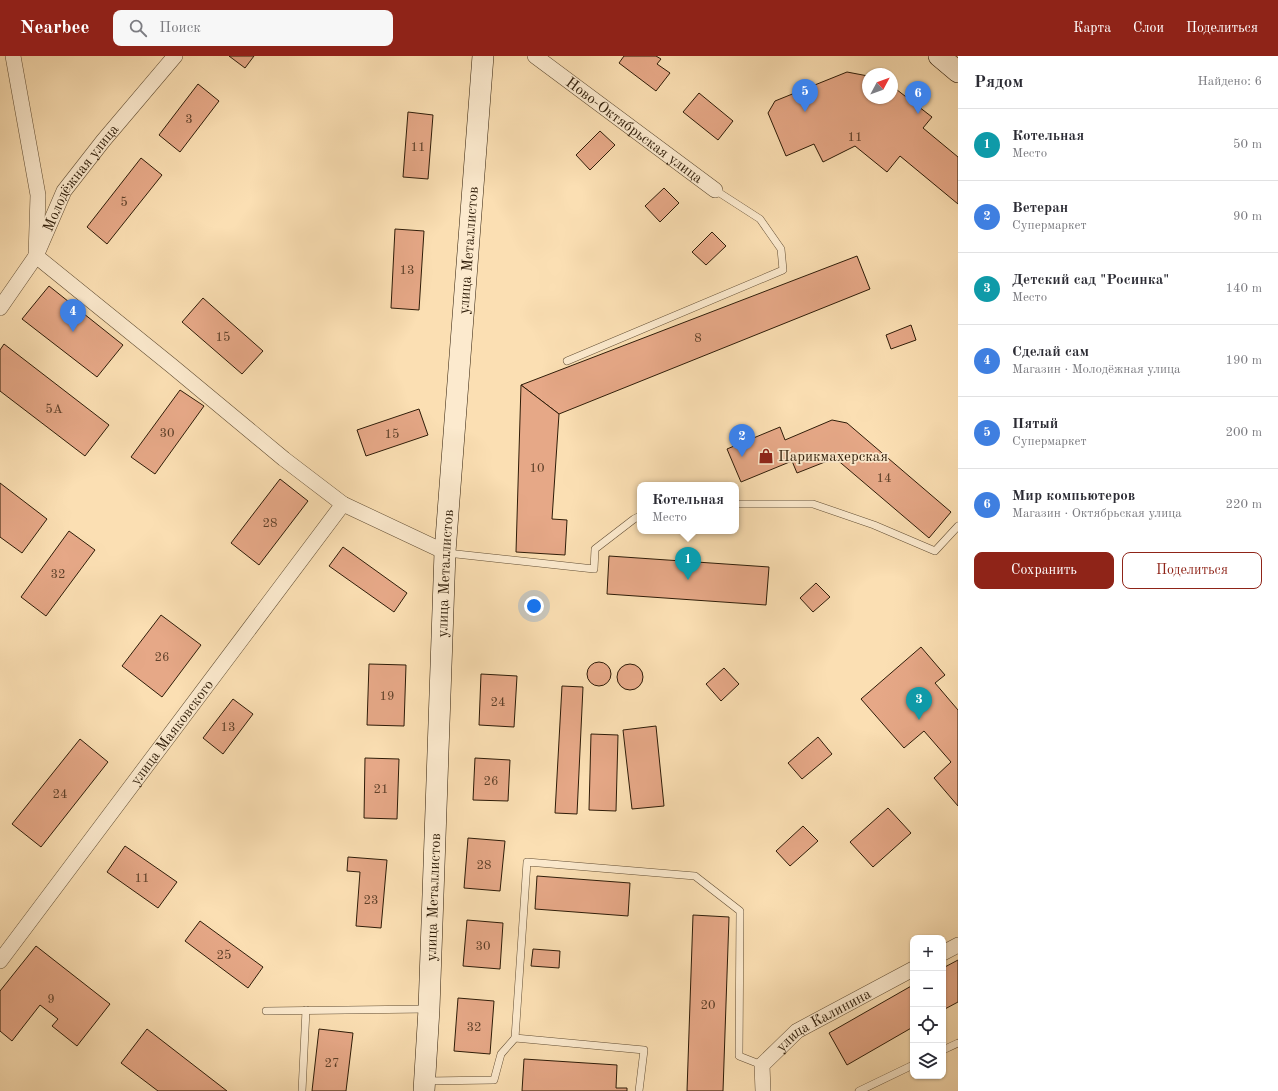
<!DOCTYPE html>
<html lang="ru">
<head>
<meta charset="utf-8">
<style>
  body { margin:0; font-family:"Old Standard TT",serif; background:#f7f7f7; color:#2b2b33 }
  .controls { position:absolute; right:12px; bottom:12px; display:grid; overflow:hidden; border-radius:8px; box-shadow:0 1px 3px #0004 }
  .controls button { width:36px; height:36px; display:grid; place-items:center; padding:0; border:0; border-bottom:1px solid #e1e1e2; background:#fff; color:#2b2b33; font:20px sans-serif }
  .compass { position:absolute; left:862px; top:12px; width:36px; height:36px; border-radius:50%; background:#fff; box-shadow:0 1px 3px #0004; rotate:49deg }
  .you { position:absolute; left:534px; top:550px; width:14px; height:14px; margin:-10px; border:3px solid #fff; border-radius:50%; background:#1a73e8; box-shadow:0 0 0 6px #1a73e833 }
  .badge { display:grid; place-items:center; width:26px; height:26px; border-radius:50%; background:#8f2418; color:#fff; font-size:13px; font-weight:700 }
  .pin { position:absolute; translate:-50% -33px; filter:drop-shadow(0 1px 2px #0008) }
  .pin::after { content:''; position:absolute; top:21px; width:14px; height:12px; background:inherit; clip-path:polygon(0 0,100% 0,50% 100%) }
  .popup { position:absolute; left:637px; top:426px; width:102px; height:52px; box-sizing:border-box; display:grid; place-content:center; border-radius:8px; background:#fff; filter:drop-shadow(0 1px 3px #0005); font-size:13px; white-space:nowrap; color:#7c7c81 }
  .popup b { font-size:15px; color:#2b2b33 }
  .popup::after { content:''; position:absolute; left:50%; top:100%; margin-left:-8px; border:8px solid transparent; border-top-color:#fff }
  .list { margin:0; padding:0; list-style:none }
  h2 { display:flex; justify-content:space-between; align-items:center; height:52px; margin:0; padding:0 16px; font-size:17px }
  h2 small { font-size:13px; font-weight:400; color:#7c7c81 }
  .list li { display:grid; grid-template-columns:26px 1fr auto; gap:12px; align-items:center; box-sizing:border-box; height:72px; padding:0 16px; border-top:1px solid #e1e1e2 }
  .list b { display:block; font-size:15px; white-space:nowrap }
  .list p { margin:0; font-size:13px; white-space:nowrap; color:#7c7c81 }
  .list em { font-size:13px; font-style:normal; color:#7c7c81 }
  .actions { display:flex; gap:8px; padding:12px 16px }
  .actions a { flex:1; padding:9px 0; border:1px solid #8f2418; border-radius:8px; text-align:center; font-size:14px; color:#8f2418 }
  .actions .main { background:#8f2418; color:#fff }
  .icon { flex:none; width:22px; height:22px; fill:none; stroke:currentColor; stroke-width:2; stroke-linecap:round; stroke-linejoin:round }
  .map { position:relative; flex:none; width:958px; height:1035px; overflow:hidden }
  header { display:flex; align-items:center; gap:24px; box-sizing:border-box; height:56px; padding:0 20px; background:#8f2418; color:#fff }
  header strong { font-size:19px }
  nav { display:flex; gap:22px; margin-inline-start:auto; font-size:14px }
  .search { width:280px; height:36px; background:#f7f7f7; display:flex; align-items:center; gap:10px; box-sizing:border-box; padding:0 14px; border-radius:8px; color:#7c7c81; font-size:15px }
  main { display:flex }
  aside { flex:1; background:#fff }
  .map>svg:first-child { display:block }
  .building { fill:#e6a887; stroke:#2e1c08 }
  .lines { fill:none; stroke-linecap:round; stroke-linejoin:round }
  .lane-casing { stroke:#614d33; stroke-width:8 }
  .street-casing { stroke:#614d33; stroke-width:16 }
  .secondary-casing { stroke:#2e1c08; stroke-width:22 }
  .lane { stroke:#fceace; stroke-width:7 }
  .street { stroke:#fceace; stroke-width:15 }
  .secondary { stroke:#fceace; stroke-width:21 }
  .labels { text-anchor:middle; stroke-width:3.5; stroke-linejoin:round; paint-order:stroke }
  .number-label { font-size:13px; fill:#5c3f28 }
  .street-label { font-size:15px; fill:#2e1c08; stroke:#fceace }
  .poi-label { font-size:15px; fill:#2e1c08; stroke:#fceace; text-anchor:start }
</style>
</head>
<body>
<header>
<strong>Nearbee</strong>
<div class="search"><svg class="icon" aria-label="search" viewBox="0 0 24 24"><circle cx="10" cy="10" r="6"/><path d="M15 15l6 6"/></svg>Поиск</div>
<nav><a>Карта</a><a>Слои</a><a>Поделиться</a></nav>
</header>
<main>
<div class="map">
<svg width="958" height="1035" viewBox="0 0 958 1035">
  <rect width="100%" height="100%" fill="#fbdfb3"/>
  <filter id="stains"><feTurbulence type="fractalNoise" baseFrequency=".005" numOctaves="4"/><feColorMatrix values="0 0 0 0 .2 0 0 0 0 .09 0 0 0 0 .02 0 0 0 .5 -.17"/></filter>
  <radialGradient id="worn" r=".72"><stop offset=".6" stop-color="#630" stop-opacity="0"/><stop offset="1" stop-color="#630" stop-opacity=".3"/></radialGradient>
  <g class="building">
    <path d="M229,0H254L245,12Z"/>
    <path d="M624,0H656L661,3L657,8L670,17L656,35L619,7Z"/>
    <path d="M847,16L868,20V42H892V30L932,61L923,72L958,101V148L900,100L887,116L855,90L823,106L814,88L786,100L768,57L775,45Z"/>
    <path d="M198,28L219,45L180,96L159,79Z"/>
    <path d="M699,37L733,65L718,84L683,56Z"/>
    <path d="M408,56L433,59L428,123L403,121Z"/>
    <path d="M600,75L615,89L590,114L576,99Z"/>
    <path d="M141,102L162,119L107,188L87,171Z"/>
    <path d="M664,132L679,147L660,166L645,150Z"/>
    <path d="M395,173L424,175L419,254L391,252Z"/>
    <path d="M712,176L726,190L706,209L692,196Z"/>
    <path d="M857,200L870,233L559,358L521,329Z"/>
    <path d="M49,230L123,289L97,321L22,263Z"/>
    <path d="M203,242L263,295L242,318L182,266Z"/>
    <path d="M911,269L916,284L891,293L886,279Z"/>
    <path d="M4,288L109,369L85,400L0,335V294Z"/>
    <path d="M521,329L559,358L552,463L567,464L565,499L516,496Z"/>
    <path d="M180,334L204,350L155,418L131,401Z"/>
    <path d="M419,353L428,379L366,400L357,374Z"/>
    <path d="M832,364L847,367L951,456L929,482L835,402L797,417L792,405L741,426L727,393L780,371L785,384Z"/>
    <path d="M280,423L308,445L259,509L231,487Z"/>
    <path d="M0,427L47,463L22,497L0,481Z"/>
    <path d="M69,475L95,494L46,560L21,541Z"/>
    <path d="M343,491L407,537L394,556L329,510Z"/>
    <path d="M609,500L769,511L766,549L607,538Z"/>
    <path d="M816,527L830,541L813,556L800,542Z"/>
    <path d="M161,559L201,589L162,641L122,610Z"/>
    <path d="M921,591L945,619L935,627L958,654V750L934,722L951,706L924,675L904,692L861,643Z"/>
    <circle cx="599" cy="618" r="12"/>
    <path d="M369,608L406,609L404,670L367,669Z"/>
    <circle cx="630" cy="621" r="13"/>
    <path d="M724,612L739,628L721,645L706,628Z"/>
    <path d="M481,618L517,620L514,671L479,669Z"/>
    <path d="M562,630L583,631L577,758L555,757Z"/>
    <path d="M233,643L253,658L223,698L203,682Z"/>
    <path d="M656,670L664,750L632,753L623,674Z"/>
    <path d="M591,678L618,679L616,755L589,754Z"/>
    <path d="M818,681L832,698L802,723L788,707Z"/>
    <path d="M80,683L108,706L41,791L12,768Z"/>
    <path d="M365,702L399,703L397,763L364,762Z"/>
    <path d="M475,702L510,704L508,745L473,744Z"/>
    <path d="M888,752L911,777L873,811L850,786Z"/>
    <path d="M803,770L818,785L790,810L776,795Z"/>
    <path d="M468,782L505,785L500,835L464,832Z"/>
    <path d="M125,790L177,826L158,852L107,816Z"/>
    <path d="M348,801L387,804L381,872L356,870L360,816L347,815Z"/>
    <path d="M537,820L630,827L628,860L535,853Z"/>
    <path d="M693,859L729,861L723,1035H687Z"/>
    <path d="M467,864L503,867L500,913L463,910Z"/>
    <path d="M200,865L263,911L248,932L185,885Z"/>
    <path d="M36,890L110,948L77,990L52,970L58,963L40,949L12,985L0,975V935Z"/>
    <path d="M533,893L560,895L559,912L531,910Z"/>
    <path d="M958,904V946L943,954V912Z"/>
    <path d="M913,929V971L847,1009L829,977Z"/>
    <path d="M458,942L494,945L490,998L454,995Z"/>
    <path d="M147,973L227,1035H158L121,1007Z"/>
    <path d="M319,973L353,977L346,1035H312Z"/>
    <path d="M524,1003L617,1009L616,1032H627V1035H522Z"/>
  </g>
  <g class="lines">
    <g class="lane-casing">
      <g id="lane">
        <path d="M567,305L783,214L781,193L760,163L715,134"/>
        <path d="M736,448H813L874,469L935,495L958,470"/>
        <path d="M447,497L594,513L595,493L634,463L640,460"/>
        <path d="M266,955L427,953"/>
        <path d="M515,982L644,994L639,1035"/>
        <path d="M943,994L958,987"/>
        <path d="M427,1025L494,1024L501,998L515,982L527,806L695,820L740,855L739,1000L762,1009"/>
        <path d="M302,1035L306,954"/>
        <path d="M859,1035L913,1009"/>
      </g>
    </g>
    <g class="street-casing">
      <g id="street">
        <path d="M13,0L38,139L36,200L172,310L284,403L343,448L445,496"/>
        <path id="s1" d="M535,0L715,134"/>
        <path id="s2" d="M0,252L36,200L64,135L103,85L175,0"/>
        <path d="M943,897L958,889"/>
        <path id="s3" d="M0,905L343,448"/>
        <path id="s4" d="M763,1035L762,1009L797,975L913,913"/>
      </g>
    </g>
    <g class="secondary-casing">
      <g id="secondary">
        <path d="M939,0L958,16"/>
        <path id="s5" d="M424,1035L429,953L445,496L483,0"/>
      </g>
    </g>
    <use href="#lane" class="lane"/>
    <use href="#street" class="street"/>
    <use href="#secondary" class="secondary"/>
  </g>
  <defs>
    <g id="shop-bare" transform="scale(1.2)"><path d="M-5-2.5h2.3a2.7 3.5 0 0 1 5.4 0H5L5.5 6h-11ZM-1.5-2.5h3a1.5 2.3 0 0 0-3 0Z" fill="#8f2418" stroke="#fceace" stroke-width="2.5" paint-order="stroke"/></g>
  </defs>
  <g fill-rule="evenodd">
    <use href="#shop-bare" x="766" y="400"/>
  </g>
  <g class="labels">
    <g class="number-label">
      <text x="189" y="67">3</text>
      <text x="855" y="85">11</text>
      <text x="418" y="95">11</text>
      <text x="124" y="150">5</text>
      <text x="407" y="218">13</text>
      <text x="223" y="285">15</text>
      <text x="698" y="286">8</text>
      <text x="54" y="357">5А</text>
      <text x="167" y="381">30</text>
      <text x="392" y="382">15</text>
      <text x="537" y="416">10</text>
      <text x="884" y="426">14</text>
      <text x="270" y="471">28</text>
      <text x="58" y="522">32</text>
      <text x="162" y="605">26</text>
      <text x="387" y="644">19</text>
      <text x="498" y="650">24</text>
      <text x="228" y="675">13</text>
      <text x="491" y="729">26</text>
      <text x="381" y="737">21</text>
      <text x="60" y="742">24</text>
      <text x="484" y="813">28</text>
      <text x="142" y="826">11</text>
      <text x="371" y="848">23</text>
      <text x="483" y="894">30</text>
      <text x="224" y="903">25</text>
      <text x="51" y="947">9</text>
      <text x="708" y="953">20</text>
      <text x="474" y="975">32</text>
      <text x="332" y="1011">27</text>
    </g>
    <g class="street-label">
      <text dy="5" stroke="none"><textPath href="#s1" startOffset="124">Ново-Октябрьская улица</textPath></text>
      <text dy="5" stroke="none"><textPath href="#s2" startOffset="154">Молодёжная улица</textPath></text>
      <text dy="5" stroke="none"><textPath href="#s5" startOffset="842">улица Металлистов</textPath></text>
      <text dy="5" stroke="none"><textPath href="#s5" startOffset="518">улица Металлистов</textPath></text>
      <text dy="5" stroke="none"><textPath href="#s3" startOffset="286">улица Маяковского</textPath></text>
      <text dy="5" stroke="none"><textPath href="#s5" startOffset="194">улица Металлистов</textPath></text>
      <text dy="5" stroke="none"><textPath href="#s4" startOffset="103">улица Калинина</textPath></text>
    </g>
    <g class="poi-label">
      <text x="778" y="405">Парикмахерская</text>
    </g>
  </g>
  <rect width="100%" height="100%" filter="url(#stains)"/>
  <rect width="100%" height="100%" fill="url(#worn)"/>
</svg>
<div class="controls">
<button>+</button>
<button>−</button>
<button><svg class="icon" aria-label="locate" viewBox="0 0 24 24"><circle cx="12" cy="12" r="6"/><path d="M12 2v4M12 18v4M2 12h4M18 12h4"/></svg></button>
<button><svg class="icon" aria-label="layers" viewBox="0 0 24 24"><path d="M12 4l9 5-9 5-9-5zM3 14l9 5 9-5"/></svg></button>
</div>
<svg class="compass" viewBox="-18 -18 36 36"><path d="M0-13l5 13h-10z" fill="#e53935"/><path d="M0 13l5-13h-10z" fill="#7c7c81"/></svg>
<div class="you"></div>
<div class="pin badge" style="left:688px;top:524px;background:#0f9aa8">1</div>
<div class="popup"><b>Котельная</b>Место</div>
<div class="pin badge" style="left:742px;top:401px;background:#3f7fe0">2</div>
<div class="pin badge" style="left:919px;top:664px;background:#0f9aa8">3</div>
<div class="pin badge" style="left:73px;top:276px;background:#3f7fe0">4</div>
<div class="pin badge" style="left:805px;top:56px;background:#3f7fe0">5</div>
<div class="pin badge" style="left:918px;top:58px;background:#3f7fe0">6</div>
</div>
<aside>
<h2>Рядом<small>Найдено: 6</small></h2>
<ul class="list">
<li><span class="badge" style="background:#0f9aa8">1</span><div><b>Котельная</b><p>Место</p></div><em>50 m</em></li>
<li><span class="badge" style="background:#3f7fe0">2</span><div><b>Ветеран</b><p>Супермаркет</p></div><em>90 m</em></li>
<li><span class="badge" style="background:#0f9aa8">3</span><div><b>Детский сад &quot;Росинка&quot;</b><p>Место</p></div><em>140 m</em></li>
<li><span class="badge" style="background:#3f7fe0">4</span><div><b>Сделай сам</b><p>Магазин · Молодёжная улица</p></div><em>190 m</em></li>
<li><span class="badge" style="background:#3f7fe0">5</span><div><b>Пятый</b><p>Супермаркет</p></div><em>200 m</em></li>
<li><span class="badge" style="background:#3f7fe0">6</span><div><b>Мир компьютеров</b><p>Магазин · Октябрьская улица</p></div><em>220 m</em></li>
</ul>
<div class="actions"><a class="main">Сохранить</a><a>Поделиться</a></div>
</aside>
</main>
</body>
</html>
